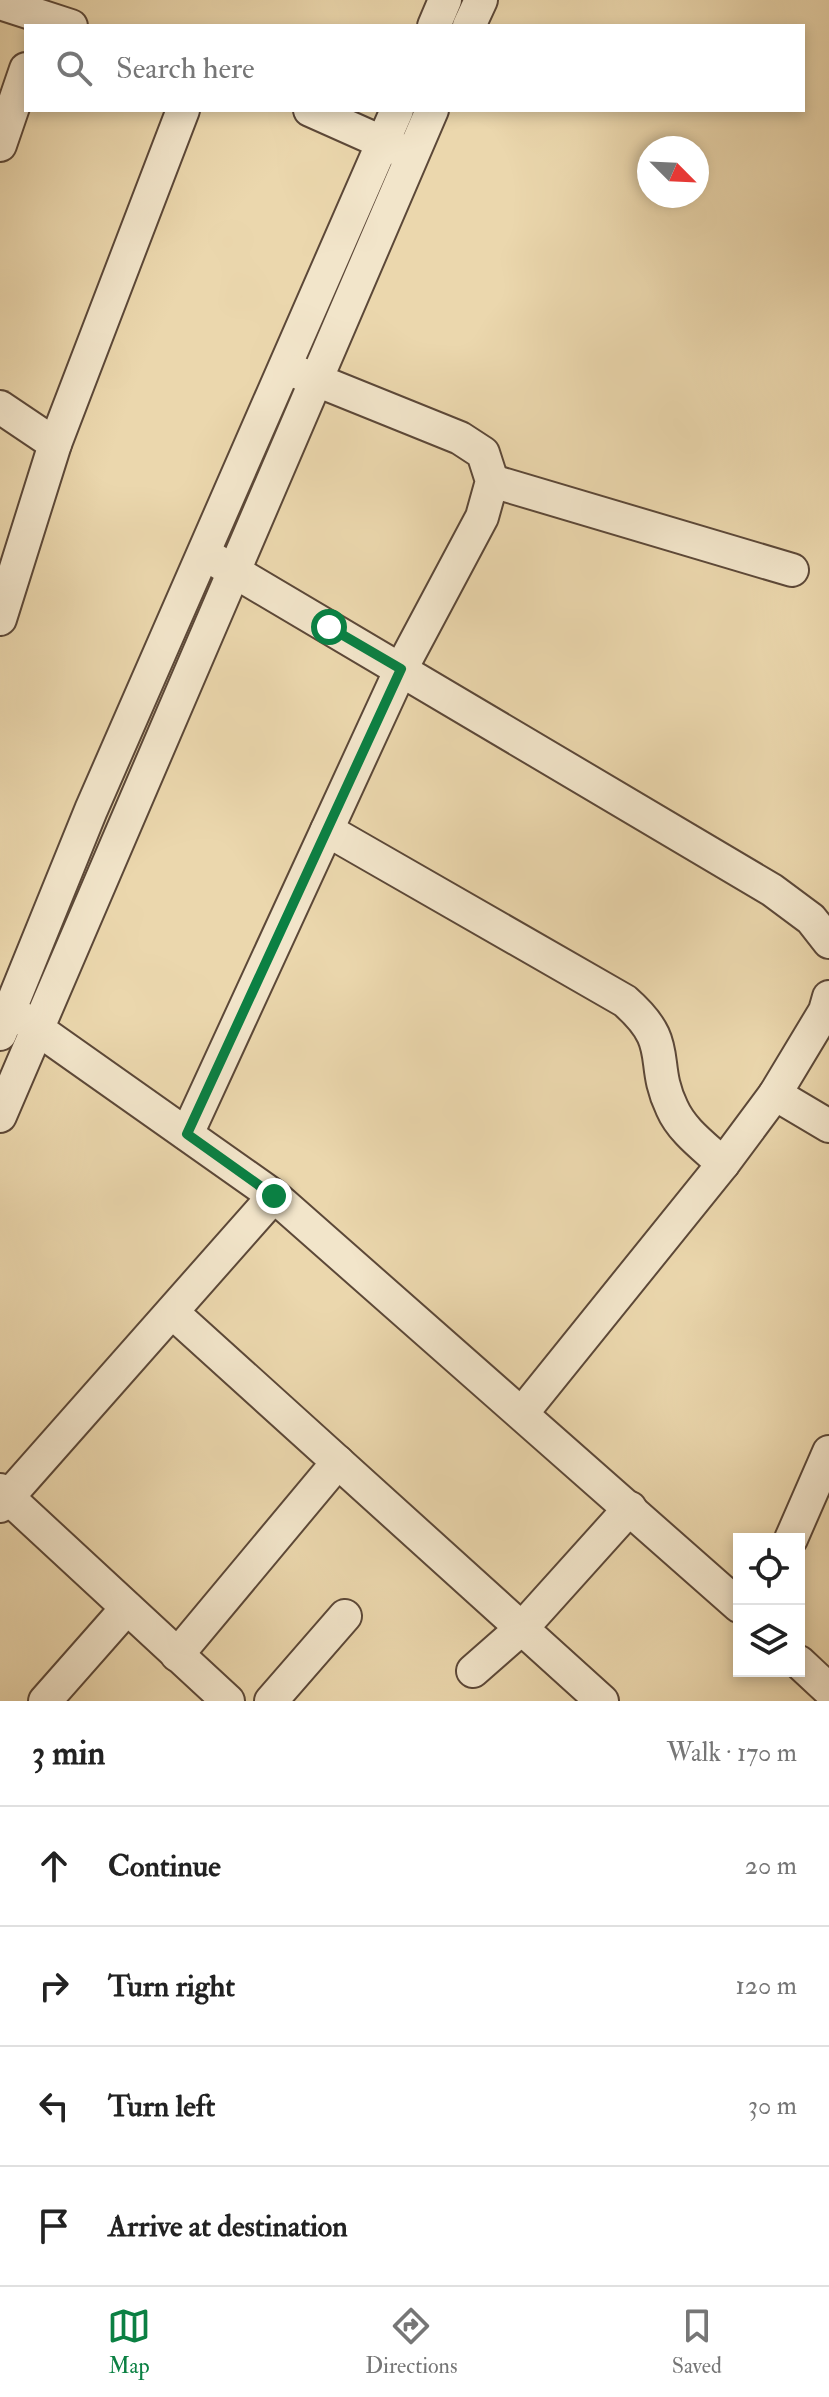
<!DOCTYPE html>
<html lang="en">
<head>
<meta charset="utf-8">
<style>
  body { margin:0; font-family:"IM FELL Double Pica",serif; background:#f2f2f2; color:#222 }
  .controls { position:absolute; right:24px; bottom:24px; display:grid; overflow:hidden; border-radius:0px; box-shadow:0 4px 12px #0003 }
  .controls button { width:72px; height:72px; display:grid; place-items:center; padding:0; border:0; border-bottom:2px solid #e0e0e0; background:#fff; color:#222; font:40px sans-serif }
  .compass { position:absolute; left:637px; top:136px; width:72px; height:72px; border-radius:50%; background:#fff; box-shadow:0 4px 12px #0003; rotate:114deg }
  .stop { position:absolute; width:24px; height:24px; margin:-18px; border:6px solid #0b8043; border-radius:50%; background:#fff }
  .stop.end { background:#0b8043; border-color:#fff; box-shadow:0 2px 8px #0008 }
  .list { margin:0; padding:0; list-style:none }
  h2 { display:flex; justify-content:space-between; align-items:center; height:104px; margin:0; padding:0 32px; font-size:34px }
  h2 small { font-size:26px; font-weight:400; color:#767676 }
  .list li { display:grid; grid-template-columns:52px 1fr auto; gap:24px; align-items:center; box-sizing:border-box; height:120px; padding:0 32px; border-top:2px solid #e0e0e0 }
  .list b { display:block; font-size:30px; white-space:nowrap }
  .list em { font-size:26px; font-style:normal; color:#767676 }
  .icon { flex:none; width:44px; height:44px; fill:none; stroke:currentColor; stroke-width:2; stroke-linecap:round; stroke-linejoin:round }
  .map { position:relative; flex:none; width:829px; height:1701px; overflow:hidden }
  .search { position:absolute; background:#fff; box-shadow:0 4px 12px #0003; left:24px; right:24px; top:24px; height:88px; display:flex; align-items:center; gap:20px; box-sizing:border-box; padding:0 28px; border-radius:0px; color:#767676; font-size:30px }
  .sheet { height:584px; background:#fff }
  nav { display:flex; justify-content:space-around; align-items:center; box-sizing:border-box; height:112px; border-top:2px solid #e0e0e0; background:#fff; font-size:22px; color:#767676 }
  nav a { display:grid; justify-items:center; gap:4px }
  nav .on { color:#0b8043 }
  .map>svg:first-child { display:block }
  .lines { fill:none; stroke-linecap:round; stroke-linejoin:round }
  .minor-casing { stroke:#5c4838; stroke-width:36 }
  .minor { stroke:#f2e5ca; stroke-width:32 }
  .route { stroke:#0b8043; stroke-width:10 }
</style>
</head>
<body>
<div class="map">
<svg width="829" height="1701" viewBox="0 0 829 1701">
  <rect width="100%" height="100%" fill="#ebd7ad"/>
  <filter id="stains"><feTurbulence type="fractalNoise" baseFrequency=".0025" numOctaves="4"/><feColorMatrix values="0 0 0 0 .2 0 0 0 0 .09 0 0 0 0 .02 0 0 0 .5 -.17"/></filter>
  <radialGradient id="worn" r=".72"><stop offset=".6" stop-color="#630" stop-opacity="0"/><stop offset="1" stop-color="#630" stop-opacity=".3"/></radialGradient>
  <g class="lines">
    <g class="minor-casing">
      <g id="minor">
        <path d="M0,3L71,26"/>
        <path d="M434,26L445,0"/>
        <path d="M469,26L481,0"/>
        <path d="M310,110L402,151"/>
        <path d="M0,145L26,69"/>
        <path d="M0,407L55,444"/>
        <path d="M492,481L792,570"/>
        <path d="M215,560L772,890L811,919L829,942"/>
        <path d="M0,619L55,444L183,110"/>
        <path d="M327,830L625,1001C675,1045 649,1060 672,1108C682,1131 705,1147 723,1164"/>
        <path d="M22,1018L274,1196L739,1606"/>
        <path d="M0,1034L91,810L397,110"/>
        <path d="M775,1094L829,1126"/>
        <path d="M0,1116L432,110"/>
        <path d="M187,1134L401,669L482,517L492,481L483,453L460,438L294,371"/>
        <path d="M172,1312L602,1701"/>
        <path d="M523,1412L723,1164L775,1094L825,1011L829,997"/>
        <path d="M0,1490L228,1701"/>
        <path d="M0,1506L274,1196"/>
        <path d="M791,1539L829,1452"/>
        <path d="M177,1655L338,1462"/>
        <path d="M799,1662L829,1690"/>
        <path d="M473,1671L522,1628L630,1508"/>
        <path d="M45,1701L127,1608"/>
        <path d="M271,1701L345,1616"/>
      </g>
    </g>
    <use href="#minor" class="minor"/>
  </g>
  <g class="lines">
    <path class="route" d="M274,1196L187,1134L401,669L329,627"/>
  </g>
  <rect width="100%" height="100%" filter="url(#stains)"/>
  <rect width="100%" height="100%" fill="url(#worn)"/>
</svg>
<div class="controls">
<button><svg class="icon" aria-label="locate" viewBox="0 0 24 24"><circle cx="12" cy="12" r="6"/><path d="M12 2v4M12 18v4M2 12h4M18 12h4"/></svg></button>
<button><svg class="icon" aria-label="layers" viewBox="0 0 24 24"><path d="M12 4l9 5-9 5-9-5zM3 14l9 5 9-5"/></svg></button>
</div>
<svg class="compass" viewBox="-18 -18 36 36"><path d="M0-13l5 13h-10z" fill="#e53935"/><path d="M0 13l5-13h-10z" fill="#767676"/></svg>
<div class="stop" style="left:329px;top:627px"></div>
<div class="stop end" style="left:274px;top:1196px"></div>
<div class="search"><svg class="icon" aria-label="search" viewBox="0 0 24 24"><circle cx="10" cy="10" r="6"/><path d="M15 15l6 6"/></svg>Search here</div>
</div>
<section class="sheet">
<h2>3 min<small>Walk · 170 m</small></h2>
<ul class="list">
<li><svg class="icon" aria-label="ahead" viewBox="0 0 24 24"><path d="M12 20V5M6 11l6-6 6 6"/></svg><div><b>Continue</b></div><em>20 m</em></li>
<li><svg class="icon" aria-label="right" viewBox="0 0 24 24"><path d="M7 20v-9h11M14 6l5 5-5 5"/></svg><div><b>Turn right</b></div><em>120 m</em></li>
<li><svg class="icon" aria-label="left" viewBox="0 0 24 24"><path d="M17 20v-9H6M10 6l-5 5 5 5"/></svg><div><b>Turn left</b></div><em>30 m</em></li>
<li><svg class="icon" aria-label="arrive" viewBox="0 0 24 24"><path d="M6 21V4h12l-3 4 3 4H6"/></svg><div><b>Arrive at destination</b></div></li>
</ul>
</section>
<nav>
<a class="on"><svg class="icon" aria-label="map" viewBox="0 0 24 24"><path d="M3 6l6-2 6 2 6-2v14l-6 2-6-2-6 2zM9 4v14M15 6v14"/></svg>Map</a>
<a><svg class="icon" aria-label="directions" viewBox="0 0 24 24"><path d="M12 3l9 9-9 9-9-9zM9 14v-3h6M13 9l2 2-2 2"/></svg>Directions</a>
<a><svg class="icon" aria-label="saved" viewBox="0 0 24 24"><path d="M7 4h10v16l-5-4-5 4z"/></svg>Saved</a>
</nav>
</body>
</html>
